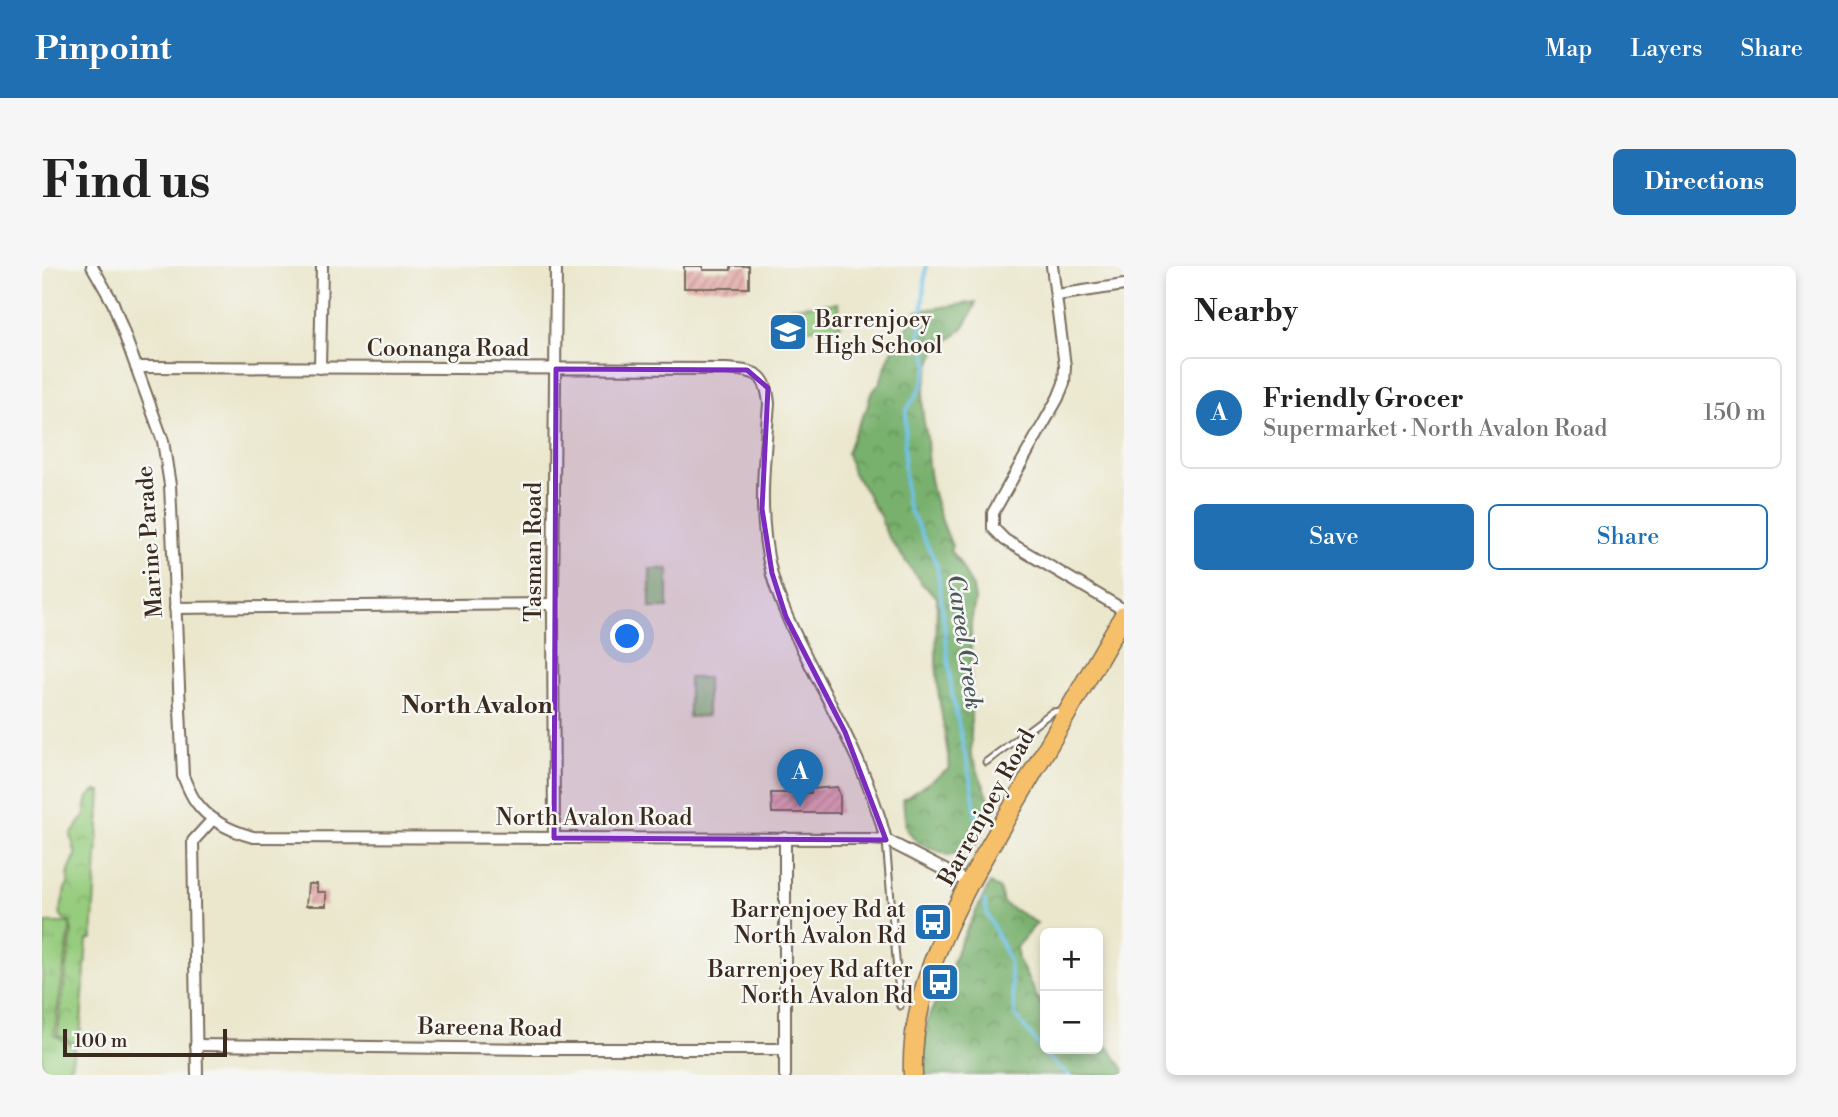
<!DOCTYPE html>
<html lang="en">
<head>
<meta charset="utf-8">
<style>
  body { margin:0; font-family:"Libre Bodoni",serif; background:#f6f6f6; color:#222 }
  .controls { position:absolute; right:21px; bottom:21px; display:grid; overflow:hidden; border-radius:10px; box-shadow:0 4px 10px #0003 }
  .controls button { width:63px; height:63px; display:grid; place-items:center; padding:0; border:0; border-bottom:2px solid #e0e0e0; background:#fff; color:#222; font:35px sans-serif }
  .scale { position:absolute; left:21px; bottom:18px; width:164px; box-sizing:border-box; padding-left:7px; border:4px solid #3b2a1e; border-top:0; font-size:19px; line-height:24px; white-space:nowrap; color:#3b2a1e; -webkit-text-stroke:5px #f6f6f2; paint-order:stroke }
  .you { position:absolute; left:586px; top:371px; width:24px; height:24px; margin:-18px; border:5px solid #fff; border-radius:50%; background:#1a73e8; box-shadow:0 0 0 10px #1a73e833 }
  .badge { display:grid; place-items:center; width:46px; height:46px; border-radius:50%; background:#1f6fb2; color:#fff; font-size:23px; font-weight:700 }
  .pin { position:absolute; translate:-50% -58px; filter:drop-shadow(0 2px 4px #0008) }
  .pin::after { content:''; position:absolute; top:37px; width:24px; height:21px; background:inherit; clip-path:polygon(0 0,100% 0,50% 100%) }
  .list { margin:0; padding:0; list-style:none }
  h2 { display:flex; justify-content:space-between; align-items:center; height:91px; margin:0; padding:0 28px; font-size:30px }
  h2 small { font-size:23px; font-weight:400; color:#767676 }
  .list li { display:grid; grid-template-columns:46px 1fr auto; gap:21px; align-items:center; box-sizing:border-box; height:112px; margin:0 14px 14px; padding:0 14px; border:2px solid #e0e0e0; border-radius:10px }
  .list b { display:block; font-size:26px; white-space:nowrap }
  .list p { margin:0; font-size:23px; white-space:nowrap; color:#767676 }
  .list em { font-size:23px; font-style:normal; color:#767676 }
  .actions { display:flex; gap:14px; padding:21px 28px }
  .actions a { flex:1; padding:16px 0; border:2px solid #1f6fb2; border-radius:10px; text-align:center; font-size:24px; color:#1f6fb2 }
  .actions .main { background:#1f6fb2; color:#fff }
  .map { position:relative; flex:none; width:1082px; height:809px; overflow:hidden; border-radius:10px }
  header { display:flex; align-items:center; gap:42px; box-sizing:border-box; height:98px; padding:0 35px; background:#1f6fb2; color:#fff }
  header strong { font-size:33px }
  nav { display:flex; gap:38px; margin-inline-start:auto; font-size:24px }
  .intro { display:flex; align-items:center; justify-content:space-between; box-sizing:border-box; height:168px; padding:0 42px }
  h1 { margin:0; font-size:49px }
  .button { padding:18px 32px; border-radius:10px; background:#1f6fb2; color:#fff; font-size:24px; font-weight:700 }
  main { display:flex; gap:42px; padding:0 42px }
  aside { flex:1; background:#fff; border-radius:10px; box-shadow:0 4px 10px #0003 }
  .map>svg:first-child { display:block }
  .grass { fill:url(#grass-tufts); stroke:#687b4e; stroke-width:2 }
  .forest { fill:url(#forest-crowns); stroke:#5a6d46; stroke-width:2 }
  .park { fill:url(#park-crowns); stroke:#687b4e; stroke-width:2 }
  .garden { fill:#96cc7e; stroke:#687b4e; stroke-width:2 }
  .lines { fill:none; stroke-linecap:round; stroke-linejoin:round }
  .stream { stroke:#6ec2ea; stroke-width:3.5 }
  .building { fill:url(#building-hatch) }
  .lane-casing { stroke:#796c5b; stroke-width:9 }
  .street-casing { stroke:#796c5b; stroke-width:14 }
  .primary-casing { stroke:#796c5b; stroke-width:21 }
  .lane { stroke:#fff; stroke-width:5 }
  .street { stroke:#fff; stroke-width:10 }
  .primary { stroke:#f6c06b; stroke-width:18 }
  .marked { fill:#7b2cbf; fill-opacity:0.2; stroke:#7b2cbf; stroke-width:5; stroke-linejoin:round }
  .labels { text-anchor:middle; stroke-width:5; stroke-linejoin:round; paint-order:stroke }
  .poi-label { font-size:23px; fill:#3b2a1e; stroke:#f6f6f2; text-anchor:end }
  .street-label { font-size:23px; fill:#3b2a1e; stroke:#f6f6f2 }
  .water-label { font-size:24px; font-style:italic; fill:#4a585b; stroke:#f6f6f2 }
  .neighbourhood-label { font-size:24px; font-weight:bold; fill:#3b2a1e; stroke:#f6f6f2 }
</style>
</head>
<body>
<header>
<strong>Pinpoint</strong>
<nav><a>Map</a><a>Layers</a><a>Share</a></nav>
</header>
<div class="intro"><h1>Find us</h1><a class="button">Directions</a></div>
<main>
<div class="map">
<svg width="1082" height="809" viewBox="0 0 1082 809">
  <defs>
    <pattern id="grass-tufts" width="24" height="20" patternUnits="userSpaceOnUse" patternTransform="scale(1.75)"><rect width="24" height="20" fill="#96cc7e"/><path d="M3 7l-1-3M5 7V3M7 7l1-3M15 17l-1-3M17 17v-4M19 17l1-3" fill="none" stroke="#82af6c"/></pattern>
    <pattern id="forest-crowns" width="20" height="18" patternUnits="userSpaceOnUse" patternTransform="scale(1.75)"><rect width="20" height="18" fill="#78b06d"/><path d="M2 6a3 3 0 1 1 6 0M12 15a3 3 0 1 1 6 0" fill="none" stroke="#648f59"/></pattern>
    <pattern id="park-crowns" width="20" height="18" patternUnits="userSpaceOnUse" patternTransform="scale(1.75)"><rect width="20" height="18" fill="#96cc7e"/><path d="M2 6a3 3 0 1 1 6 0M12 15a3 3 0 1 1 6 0" fill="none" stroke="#82af6c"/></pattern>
    <pattern id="building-hatch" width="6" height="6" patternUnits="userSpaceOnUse" patternTransform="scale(1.75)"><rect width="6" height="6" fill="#e3acaa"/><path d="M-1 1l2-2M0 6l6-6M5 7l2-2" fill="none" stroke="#b98c8a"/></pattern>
  </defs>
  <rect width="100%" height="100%" fill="#f6f6f2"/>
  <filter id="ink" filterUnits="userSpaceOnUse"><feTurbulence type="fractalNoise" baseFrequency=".0143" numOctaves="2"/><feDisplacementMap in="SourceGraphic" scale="14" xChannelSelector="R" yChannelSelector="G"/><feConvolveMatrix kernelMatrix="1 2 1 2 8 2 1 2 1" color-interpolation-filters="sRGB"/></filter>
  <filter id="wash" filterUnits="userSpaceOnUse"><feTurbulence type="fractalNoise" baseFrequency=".00686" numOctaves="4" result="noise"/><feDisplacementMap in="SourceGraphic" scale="28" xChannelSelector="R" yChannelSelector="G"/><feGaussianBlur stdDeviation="1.57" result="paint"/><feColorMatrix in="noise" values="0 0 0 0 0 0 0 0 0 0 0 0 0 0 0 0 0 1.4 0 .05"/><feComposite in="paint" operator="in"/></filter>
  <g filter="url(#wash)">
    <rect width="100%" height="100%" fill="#ebe7cd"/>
    <path class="grass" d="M4,657H29L12,769L33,780L27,809H0V696Z"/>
    <g class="forest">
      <path d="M934,36C929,49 923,63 911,71C904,76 899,77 894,85C886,101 879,129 881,148C881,157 885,166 885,175C886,182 885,189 886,197C888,226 899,254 910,280L908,285L916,294L931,322L933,334L929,357V489L952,545L933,579L920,586L906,589L875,576L864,562L861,534L908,502L897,431L894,396L895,331L880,318L845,269L838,250L829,236L825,227L811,207L805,187L813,165L825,142L828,130L838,116L848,89L875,45Z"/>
      <path d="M948,617L958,624L961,637L995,657L974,681L976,693L998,737L1003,744V783H1056V767L1082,803V809H881L880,790L886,752L908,705L916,682Z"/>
    </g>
    <path class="park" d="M54,525L59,526L50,673L45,674L38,772L32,777L15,769L30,667L28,655L22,654L18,647L23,623L26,619L27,604L34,589L29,569L42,551L46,531Z"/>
    <g class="garden">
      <path d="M796,37L798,60L750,64L748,41Z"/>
      <rect x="608" y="303" width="18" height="39"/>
      <path d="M647,412H665V450L647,451Z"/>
    </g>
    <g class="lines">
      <g class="stream">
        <path d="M884,0L878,69L887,98L879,122L864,145L862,199L865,238L895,299L910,427L930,521L935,559"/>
        <path d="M942,634L945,647L967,694L973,749L1006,792L1027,809"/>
      </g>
    </g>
    <g id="blocks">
      <g class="building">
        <path d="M642,0H661V4H689V0H707V22H642Z"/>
        <path d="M795,521L798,529V547H730L729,527H769V523Z"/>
        <path d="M266,618H275V626H284V640H264Z"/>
      </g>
    </g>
  </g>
  <g filter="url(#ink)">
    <use href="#blocks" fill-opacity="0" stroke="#796c5b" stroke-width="2"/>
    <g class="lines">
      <g class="lane-casing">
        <g id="lane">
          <path d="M944,496L1010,446L1020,445"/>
          <path d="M844,575L858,740"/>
        </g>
      </g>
      <g class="street-casing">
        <g id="street">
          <path d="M50,0L71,37L121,175L128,219L141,510C145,519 148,528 154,536C167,554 189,565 211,571L827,573L844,574L928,617"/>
          <path d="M1010,0L1023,100L1022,117L1016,132L951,247V262L963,274L1082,344"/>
          <path d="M1015,29L1082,19"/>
          <path d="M94,101L684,103C714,105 724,106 727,138C722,195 715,253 730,309C740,345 758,378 775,412C802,464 830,518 844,574"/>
          <path d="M278,102L280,0"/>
          <path d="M133,342L511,338"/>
          <path d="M512,572L511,338L514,0"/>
          <path d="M154,779L496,783H743"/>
          <path d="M155,809L151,575L171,553"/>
          <path d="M743,809V572"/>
        </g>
      </g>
      <g class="primary-casing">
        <path id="primary" d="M871,809C867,706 931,610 980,525C1014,466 1048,408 1082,349"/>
      </g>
      <use href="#lane" class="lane"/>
      <use href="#street" class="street"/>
      <use href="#primary" class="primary"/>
    </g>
  </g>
  <path class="marked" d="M514,103L705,104L726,122L720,243L730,307L744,351L803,466L844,574L512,572Z"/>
  <defs>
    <g id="school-square" transform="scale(2.0125)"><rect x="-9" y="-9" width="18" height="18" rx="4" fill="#1f6fb2" stroke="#f6f6f2"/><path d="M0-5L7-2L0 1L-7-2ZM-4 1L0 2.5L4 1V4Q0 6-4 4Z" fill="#fff"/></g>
    <g id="bus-square" transform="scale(2.0125)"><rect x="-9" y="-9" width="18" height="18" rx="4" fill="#1f6fb2" stroke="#f6f6f2"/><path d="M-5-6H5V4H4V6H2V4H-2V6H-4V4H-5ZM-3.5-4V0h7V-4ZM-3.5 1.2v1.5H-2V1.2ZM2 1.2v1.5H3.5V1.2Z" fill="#fff"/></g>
  </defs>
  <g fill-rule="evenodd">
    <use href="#school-square" x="746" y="66"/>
    <use href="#bus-square" x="891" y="656"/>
    <use href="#bus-square" x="898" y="716"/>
  </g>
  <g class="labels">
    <g class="poi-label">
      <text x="773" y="61" text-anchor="start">Barrenjoey<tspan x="773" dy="26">High School</tspan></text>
      <text x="864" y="651">Barrenjoey Rd at<tspan x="864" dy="26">North Avalon Rd</tspan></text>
      <text x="871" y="711">Barrenjoey Rd after<tspan x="871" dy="26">North Avalon Rd</tspan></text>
    </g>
    <g class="street-label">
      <text x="406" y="90">Coonanga Road</text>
      <text transform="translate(107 276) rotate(-94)" y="8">Marine Parade</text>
      <text transform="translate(491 286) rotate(-90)" y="8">Tasman Road</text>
      <text transform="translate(944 541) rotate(-61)" y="8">Barrenjoey Road</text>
      <text x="552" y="559">North Avalon Road</text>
      <text transform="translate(448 761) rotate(1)" y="8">Bareena Road</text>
    </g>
    <g class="water-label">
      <text transform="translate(923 376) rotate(82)" y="8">Careel Creek</text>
    </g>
    <g class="neighbourhood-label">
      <text x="435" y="447">North Avalon</text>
    </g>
  </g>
</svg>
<div class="controls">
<button>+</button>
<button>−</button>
</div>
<div class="scale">100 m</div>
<div class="you"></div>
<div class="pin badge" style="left:758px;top:541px">A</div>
</div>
<aside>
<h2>Nearby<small></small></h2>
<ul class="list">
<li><span class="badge">A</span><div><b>Friendly Grocer</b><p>Supermarket · North Avalon Road</p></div><em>150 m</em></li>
</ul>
<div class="actions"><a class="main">Save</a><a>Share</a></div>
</aside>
</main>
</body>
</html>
